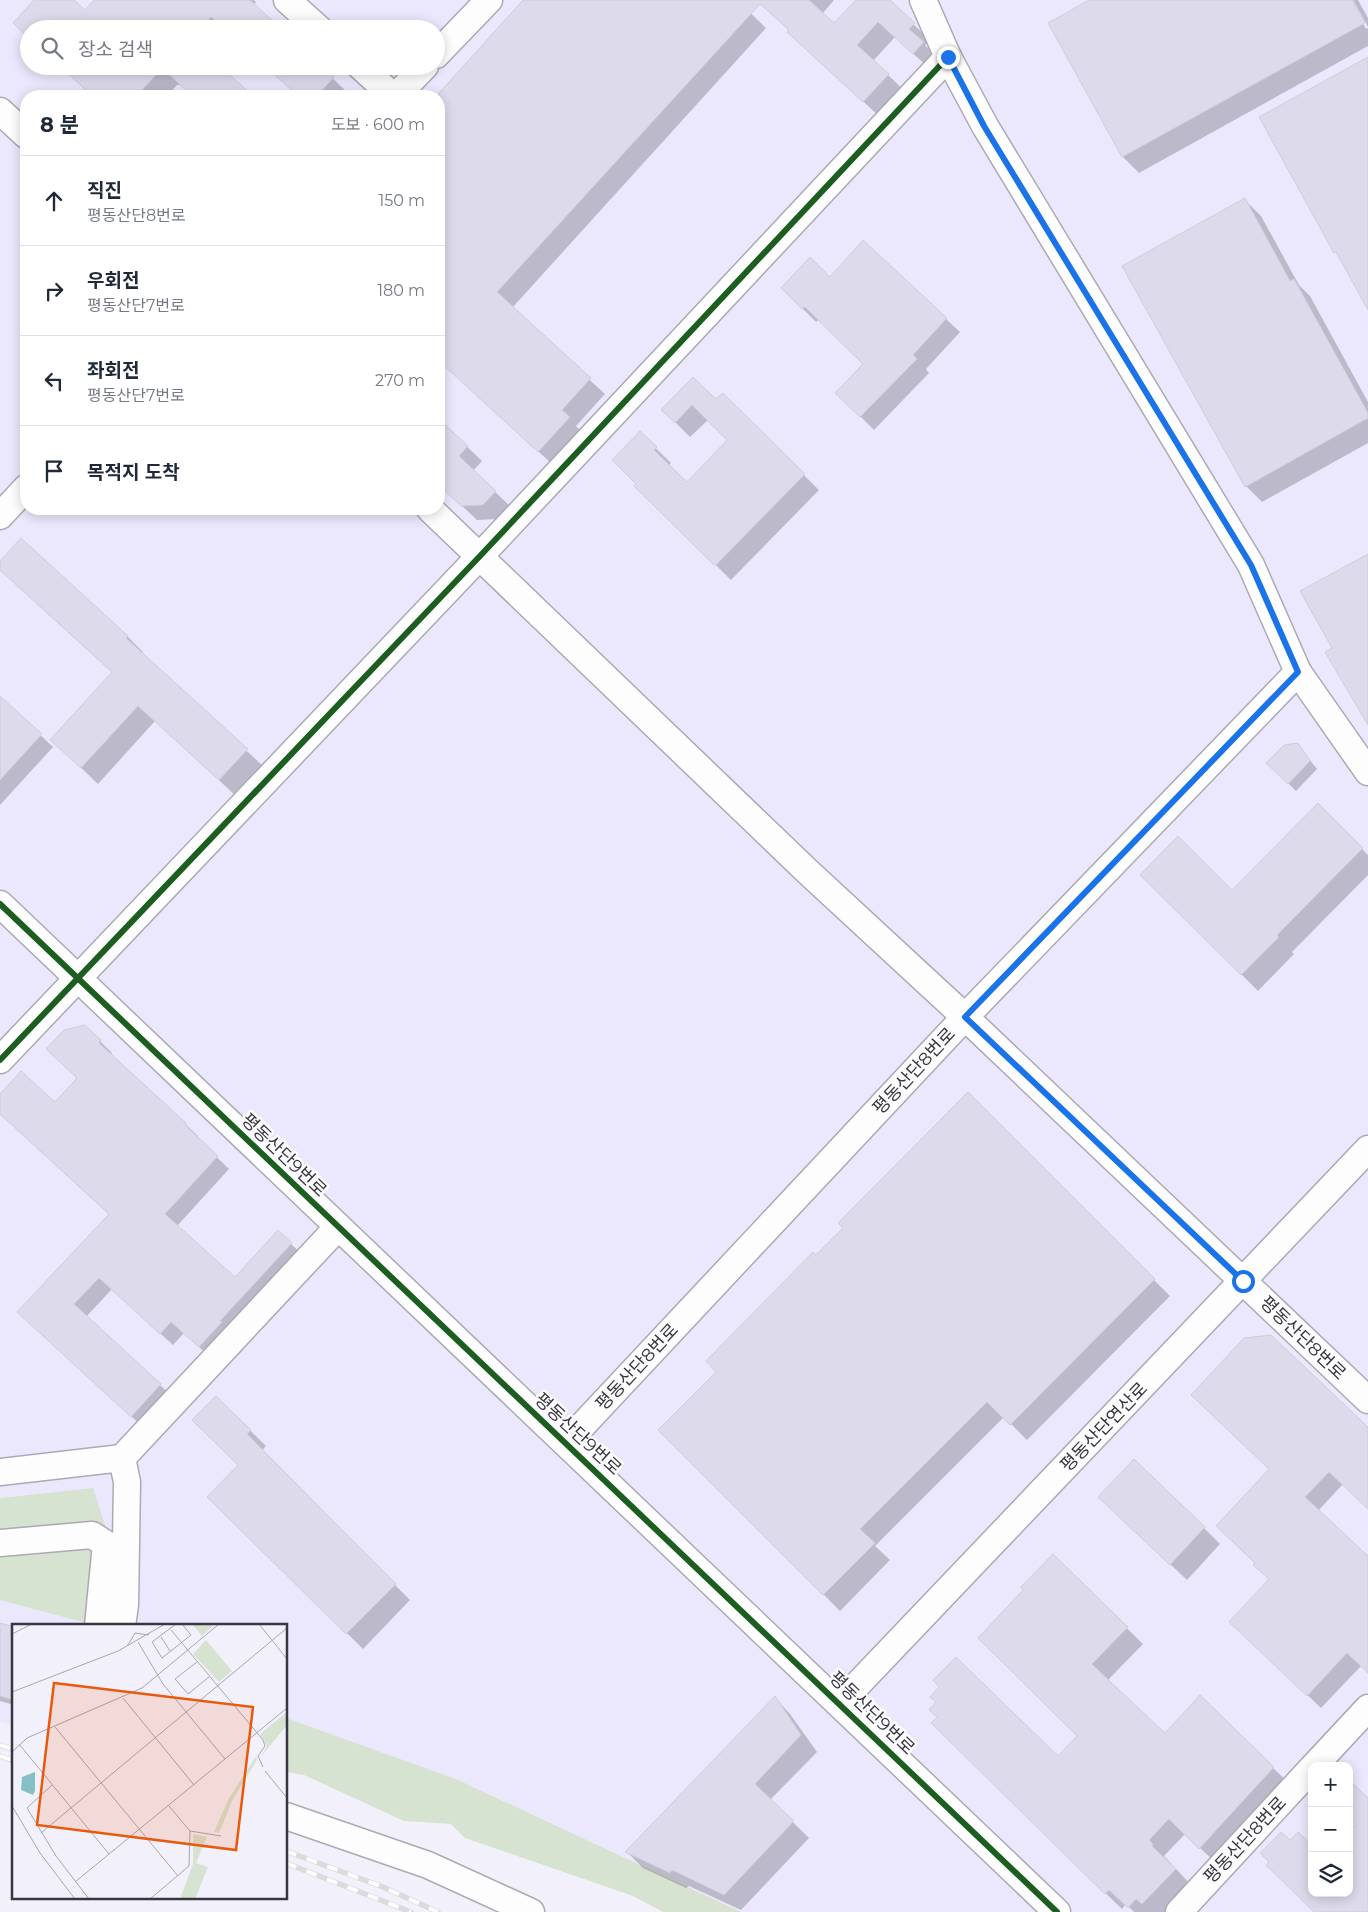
<!DOCTYPE html>
<html lang="ko">
<head>
<meta charset="utf-8">
<style>
  body { margin:0; font-family:Montserrat,"Noto Sans KR",sans-serif; background:#f2f2f3; color:#1f2937 }
  .controls { position:absolute; right:15px; bottom:15px; display:grid; overflow:hidden; border-radius:10px; box-shadow:0 2px 12px #0003 }
  .controls button { width:45px; height:45px; display:grid; place-items:center; padding:0; border:0; border-bottom:1px solid #e0e1e3; background:#fff; color:#1f2937; font:25px sans-serif }
  .stop { position:absolute; width:15px; height:15px; margin:-11px; border:4px solid #1a73e8; border-radius:50%; background:#fff }
  .stop.end { background:#1a73e8; border-color:#fff; box-shadow:0 1px 5px #0008 }
  .list { margin:0; padding:0; list-style:none }
  h2 { display:flex; justify-content:space-between; align-items:center; height:65px; margin:0; padding:0 20px; font-size:21px }
  h2 small { font-size:16px; font-weight:400; color:#747a83 }
  .list li { display:grid; grid-template-columns:32px 1fr auto; gap:15px; align-items:center; box-sizing:border-box; height:90px; padding:0 20px; border-top:1px solid #e0e1e3 }
  .list b { display:block; font-size:19px; white-space:nowrap }
  .list p { margin:0; font-size:16px; white-space:nowrap; color:#747a83 }
  .list em { font-size:16px; font-style:normal; color:#747a83 }
  .icon { flex:none; width:28px; height:28px; fill:none; stroke:currentColor; stroke-width:2; stroke-linecap:round; stroke-linejoin:round }
  .map { position:relative; flex:none; width:1368px; height:1912px; overflow:hidden }
  .search { position:absolute; background:#fff; box-shadow:0 2px 12px #0003; left:20px; top:20px; width:425px; height:55px; display:flex; align-items:center; gap:12px; box-sizing:border-box; padding:0 18px; border-radius:28px; color:#747a83; font-size:19px }
  .panel { position:absolute; background:#fff; box-shadow:0 2px 12px #0003; left:20px; top:90px; width:425px; height:425px; border-radius:20px }
  .map>svg:first-child { display:block }
  .built { fill:#ebe8fd; fill-rule:evenodd }
  .green { fill:#d5e3d0 }
  .shadow { fill:#0003 }
  .building { fill:#dddbeb; stroke:#cfcdd8 }
  .lines { fill:none; stroke-linecap:round; stroke-linejoin:round }
  .minor-casing { stroke:#abaab4; stroke-width:29 }
  .minor { stroke:#fdfdfe; stroke-width:26 }
  .rail-casing { stroke:#dbdbde; stroke-width:5.5 }
  .rail { stroke:#fcfcfc; stroke-width:4; stroke-dasharray:11; stroke-linecap:butt }
  .cycleway-casing { stroke:#fcfcfc; stroke-width:9 }
  .cycleway { stroke:#1b5e20; stroke-width:6 }
  .route { stroke:#1a73e8; stroke-width:6 }
  .labels { text-anchor:middle; stroke-width:5; stroke-linejoin:round; paint-order:stroke }
  .street-label { font-size:18px; fill:#373641; stroke:#fcfcfc }
  .inset-road { fill:none; stroke:#a7a6b1; stroke-width:1 }
  .view { fill:#e8590c; fill-opacity:0.15; stroke:#e8590c; stroke-width:2.5 }
  .inset-edge { fill:none; stroke:#373641; stroke-width:2.5 }
</style>
</head>
<body>
<div class="map">
<svg width="1368" height="1912" viewBox="0 0 1368 1912">
  <rect width="100%" height="100%" fill="#f2f1fb"/>
  <path class="built" d="M0,0H1368V1912H741L456,1779L286,1718V1626H14V1726L0,1722V1600L86,1623L92,1488L0,1498ZM29,29H436V66H29ZM26,96H439V509H26ZM1312,1766H1349V1893H1312Z"/>
  <g class="green">
    <path d="M93,1488L107,1531L86,1623L0,1600V1498Z"/>
    <path d="M286,1718L456,1779L741,1912H663L633,1896L465,1838L451,1824L404,1821L304,1775L286,1772Z"/>
  </g>
  <g class="shadow">
    <path d="M35,0H72L85,12L96,0H254L256,2L253,5L280,29H29L14,23Z"/>
    <path d="M525,0H737L766,28L512,308L605,394L576,426L584,434L554,466L439,360V96H437Z"/>
    <path d="M757,0H834L822,14L834,25L857,0H888L930,40L925,45L939,59L930,69L895,37L873,61L904,90L880,117L805,48L790,31Z"/>
    <path d="M1092,0H1350L1366,29L1368,28V46L1139,173L1123,157L1050,23Z"/>
    <path d="M1353,0H1358L1368,18V27Z"/>
    <path d="M60,66H218L251,96H193L181,85H177L167,96H93Z"/>
    <path d="M266,66H320L349,94L347,96H298Z"/>
    <path d="M1245,200L1261,216L1299,285L1310,296L1368,402V443L1262,502L1246,486Z"/>
    <path d="M863,242L960,332L926,369L929,373L874,430L837,393L865,364L819,319L816,322L782,288L830,279Z"/>
    <path d="M693,379L716,401L723,395L819,490L731,580L635,486L638,484L640,433L671,463L669,465L687,483L729,441L708,420L690,437L663,410Z"/>
    <path d="M439,420L482,461L473,471L510,506L497,519L477,520L439,484Z"/>
    <path d="M0,563L127,636L143,652L142,654L263,766L236,796L155,721L98,784L52,740L113,673L13,582L0,568Z"/>
    <path d="M0,697L53,747L0,805Z"/>
    <path d="M1298,745L1317,769L1296,791L1268,763Z"/>
    <path d="M1318,805L1368,855V875L1292,952L1294,954L1258,991L1142,875L1232,892Z"/>
    <path d="M100,1041L112,1053L110,1056L185,1124L198,1136L197,1138L229,1169L177,1226L235,1279L278,1232L304,1256L212,1359L184,1333L173,1345L112,1289L86,1317L173,1397L144,1428L31,1324L110,1215L0,1114V1096L55,1104L79,1078L60,1061Z"/>
    <path d="M968,1094L1170,1296L1027,1440L1004,1417L875,1546L890,1560L840,1611L660,1430L718,1372L816,1257Z"/>
    <path d="M216,1397L266,1446L261,1451L410,1600L363,1649L209,1497L240,1465Z"/>
    <path d="M1368,1429V1508L1343,1484L1318,1511L1368,1557V1672L1361,1666L1321,1708L1244,1635L1270,1580L1256,1564L1231,1540Z"/>
    <path d="M1116,1513L1204,1528L1220,1544L1187,1580Z"/>
    <path d="M1053,1556L1143,1644L1107,1681L1165,1735L1273,1768L1289,1783L1216,1863L1185,1834L1164,1856L1191,1885L1165,1912H1134L1126,1904L1122,1909L1029,1819L1058,1757L1079,1736L1025,1590Z"/>
    <path d="M0,1624L14,1628V1705L0,1701Z"/>
    <path d="M775,1698L790,1714L817,1752L770,1800L809,1838L741,1910L689,1886L686,1888L643,1868L627,1852Z"/>
  </g>
  <g class="building">
    <path d="M34,0H74L85,10L94,0H250L282,29H224L211,17L201,29H29V38L13,23Z"/>
    <path d="M523,0H809L834,23L856,0H890L915,23L909,29L924,42L913,54L878,22L857,45L889,74L863,102L787,32L789,30L760,4L497,292L591,378L562,410L570,417L538,452L439,361V93Z"/>
    <path d="M1089,0H1352L1365,23L1122,157L1048,23Z"/>
    <path d="M1368,57V310L1336,252L1334,253L1259,117Z"/>
    <path d="M60,66H220L253,96H192L162,68L137,96H92Z"/>
    <path d="M265,66H322L334,77L317,96H298Z"/>
    <path d="M1245,198L1290,281L1294,279L1368,413V418L1245,487L1122,266Z"/>
    <path d="M863,240L947,318L913,355L917,359L860,417L835,393L863,364L805,307L802,309L781,288L810,257L830,277Z"/>
    <path d="M693,377L716,399L723,393L805,474L715,566L634,486L636,484L612,460L640,431L657,447L654,450L687,482L727,440L692,405L675,423L661,410Z"/>
    <path d="M439,419L468,446L459,456L496,491L483,505L461,506L439,485Z"/>
    <path d="M21,538L128,636L126,638L248,749L219,780L138,706L81,768L50,740L112,672L0,570V561Z"/>
    <path d="M1368,554V725L1325,652L1332,648L1300,591Z"/>
    <path d="M0,696L42,734L0,780Z"/>
    <path d="M1298,743L1310,761L1288,784L1266,763L1284,745Z"/>
    <path d="M1318,803L1363,848L1277,935L1279,937L1241,975L1140,875L1178,836L1232,890Z"/>
    <path d="M85,1025L101,1040L99,1043L186,1123L185,1125L218,1156L165,1214L235,1277L278,1230L292,1243L220,1321L222,1322L199,1347L171,1322L160,1334L99,1278L74,1304L161,1384L131,1417L17,1312L109,1214L0,1114V1094L21,1071L55,1102L77,1078L46,1049L64,1030Z"/>
    <path d="M968,1092L1155,1279L1010,1425L987,1402L860,1529L875,1543L823,1595L658,1430L716,1372L706,1361L813,1252L816,1255L843,1228L838,1223Z"/>
    <path d="M1271,1335L1368,1427V1509L1329,1472L1305,1497L1368,1556V1673L1347,1653L1307,1696L1229,1622L1269,1579L1253,1565L1255,1563L1216,1526L1269,1469L1191,1395L1244,1338Z"/>
    <path d="M216,1396L251,1430L247,1434L396,1584L346,1634L207,1497L238,1465L192,1420Z"/>
    <path d="M1134,1459L1205,1527L1170,1565L1098,1497Z"/>
    <path d="M1053,1554L1128,1627L1092,1664L1117,1688L1165,1733L1200,1695L1274,1767L1199,1849L1169,1819L1149,1840L1153,1844L1152,1846L1176,1869L1142,1904L1136,1899L1128,1908L1109,1890L1105,1894L931,1723L937,1717L929,1710L936,1702L930,1697L939,1687L933,1680L956,1657L1058,1756L1077,1736L978,1638L1023,1590L1021,1587Z"/>
    <path d="M0,1623L14,1627V1700L0,1696Z"/>
    <path d="M775,1696L801,1735L755,1784L794,1821L724,1895L672,1870L670,1873L625,1852Z"/>
    <path d="M1349,1780L1368,1798V1912H1314L1266,1865L1269,1862L1260,1853L1281,1832L1290,1840L1298,1832L1312,1845V1893H1349V1831L1356,1824L1349,1818Z"/>
  </g>
  <g class="lines">
    <g class="minor-casing">
      <g id="minor">
        <path d="M287,0L319,29"/>
        <path d="M923,0L948,57L985,126L1251,565L1298,672L1368,772"/>
        <path d="M436,55L489,0"/>
        <path d="M360,66L393,96"/>
        <path d="M396,96L425,66"/>
        <path d="M0,111L26,135"/>
        <path d="M430,509L807,871L965,1017L1368,1400"/>
        <path d="M0,516L26,488"/>
        <path d="M0,904L1057,1912"/>
        <path d="M0,1060L480,556L948,57"/>
        <path d="M566,1443L965,1017L1298,672"/>
        <path d="M122,1458L338,1227"/>
        <path d="M0,1472L122,1458L127,1482L125,1605L122,1626"/>
        <path d="M0,1543L92,1535L106,1544L98,1626"/>
        <path d="M840,1703L1368,1149"/>
        <path d="M1314,1766L1368,1708"/>
        <path d="M286,1816L428,1865L531,1912"/>
        <path d="M1179,1912L1312,1768"/>
      </g>
    </g>
    <use href="#minor" class="minor"/>
    <g class="rail-casing">
      <g id="rail">
        <path d="M0,1745L14,1750"/>
        <path d="M0,1756L14,1761"/>
        <path d="M286,1851L383,1887L438,1912"/>
        <path d="M286,1863L411,1912"/>
      </g>
    </g>
    <use href="#rail" class="rail"/>
    <g class="cycleway-casing">
      <g id="cycleway">
        <path d="M0,904L1057,1912"/>
        <path d="M0,1060L480,556L948,57"/>
      </g>
    </g>
    <use href="#cycleway" class="cycleway"/>
  </g>
  <g class="lines">
    <path class="route" d="M948,57L984,126L1251,565L1298,672L965,1017L1243,1281"/>
  </g>
  <g class="labels">
    <g class="street-label">
      <text transform="translate(914 1071) rotate(-47)" y="6">평동산단8번로</text>
      <text transform="translate(284 1155) rotate(44)" y="6">평동산단9번로</text>
      <text transform="translate(1303 1338) rotate(44)" y="6">평동산단8번로</text>
      <text transform="translate(637 1367) rotate(-47)" y="6">평동산단8번로</text>
      <text transform="translate(1104 1427) rotate(-46)" y="6">평동산단연산로</text>
      <text transform="translate(578 1434) rotate(43)" y="6">평동산단9번로</text>
      <text transform="translate(872 1713) rotate(44)" y="6">평동산단9번로</text>
      <text transform="translate(1245 1840) rotate(-47)" y="6">평동산단8번로</text>
    </g>
  </g>
  <g transform="translate(12 1624)">
    <rect width="275" height="275" fill="#f2f1fb"/>
    <path d="M180,0H198L200,3L190,12ZM194,16L220,47L207,58L181,30ZM275,88V101L248,134L255,122L248,110ZM244,132L245,136L220,177L207,209L202,208L216,176ZM181,210L195,213L184,239L196,243L183,275H168L181,240Z" fill="#d5e3d0"/>
    <path d="M23,148V167L21,171L9,166L10,153Z" fill="#86c0c6"/>
    <path class="inset-road" d="M164,0L140,18L150,34L179,11L170,0M247,0L275,35M159,6L251,116L253,122L246,132L251,143M0,10L20,0M149,13L158,27M126,18L151,60L213,135M116,21L123,9L137,11M185,38L163,55L176,70L197,53M0,68L106,27L153,0M111,74L182,161M43,103L166,252M7,120L97,230M0,128L15,114L130,64L207,0M253,147L275,174M40,161L15,184L44,232L77,275M0,182L28,229L63,275M157,182L178,207M29,209L275,4M63,258L275,84M138,275L177,242L178,207L209,212"/>
    <path class="view" d="M42,59L241,83L224,226L25,201Z"/>
    <rect width="275" height="275" class="inset-edge"/>
  </g>
</svg>
<div class="controls">
<button>+</button>
<button>−</button>
<button><svg class="icon" aria-label="layers" viewBox="0 0 24 24"><path d="M12 4l9 5-9 5-9-5zM3 14l9 5 9-5"/></svg></button>
</div>
<div class="stop" style="left:1243px;top:1281px"></div>
<div class="stop end" style="left:948px;top:57px"></div>
<div class="search"><svg class="icon" aria-label="search" viewBox="0 0 24 24"><circle cx="10" cy="10" r="6"/><path d="M15 15l6 6"/></svg>장소 검색</div>
<section class="panel">
<h2>8 분<small>도보 · 600 m</small></h2>
<ul class="list">
<li><svg class="icon" aria-label="ahead" viewBox="0 0 24 24"><path d="M12 20V5M6 11l6-6 6 6"/></svg><div><b>직진</b><p>평동산단8번로</p></div><em>150 m</em></li>
<li><svg class="icon" aria-label="right" viewBox="0 0 24 24"><path d="M7 20v-9h11M14 6l5 5-5 5"/></svg><div><b>우회전</b><p>평동산단7번로</p></div><em>180 m</em></li>
<li><svg class="icon" aria-label="left" viewBox="0 0 24 24"><path d="M17 20v-9H6M10 6l-5 5 5 5"/></svg><div><b>좌회전</b><p>평동산단7번로</p></div><em>270 m</em></li>
<li><svg class="icon" aria-label="arrive" viewBox="0 0 24 24"><path d="M6 21V4h12l-3 4 3 4H6"/></svg><div><b>목적지 도착</b></div></li>
</ul>
</section>
</div>
</body>
</html>
